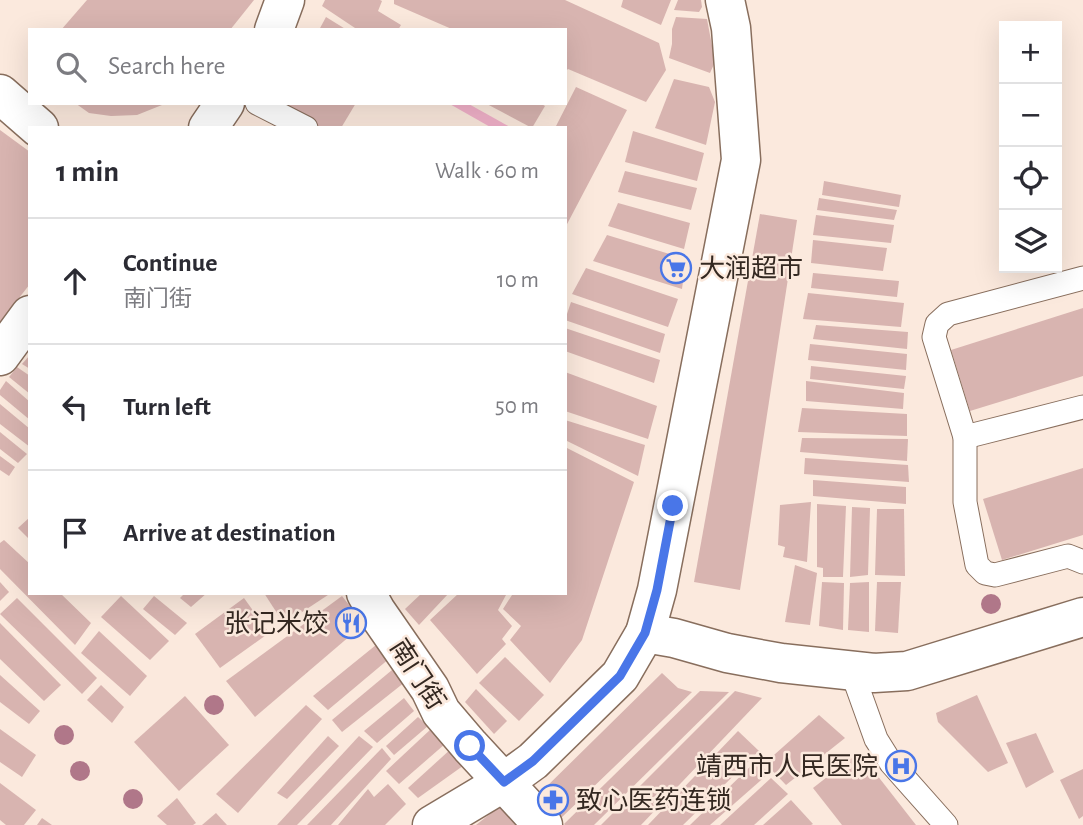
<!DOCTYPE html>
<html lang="en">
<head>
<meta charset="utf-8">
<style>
  body { margin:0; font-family:"Alegreya Sans","Noto Sans SC",sans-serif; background:#f7f7f7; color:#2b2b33 }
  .controls { position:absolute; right:21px; top:21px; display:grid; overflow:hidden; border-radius:0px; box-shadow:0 7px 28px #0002 }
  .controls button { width:63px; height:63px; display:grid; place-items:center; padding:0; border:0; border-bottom:2px solid #e1e1e2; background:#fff; color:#2b2b33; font:35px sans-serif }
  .stop { position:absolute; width:21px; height:21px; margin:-16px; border:5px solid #4976e8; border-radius:50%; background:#fff }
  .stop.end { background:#4976e8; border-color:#fff; box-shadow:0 2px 7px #0008 }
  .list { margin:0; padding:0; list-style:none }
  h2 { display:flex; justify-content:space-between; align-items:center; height:91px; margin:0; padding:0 28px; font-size:30px }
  h2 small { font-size:23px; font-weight:400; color:#7c7c81 }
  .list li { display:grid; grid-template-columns:46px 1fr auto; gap:21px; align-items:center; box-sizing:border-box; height:126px; padding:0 28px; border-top:2px solid #e1e1e2 }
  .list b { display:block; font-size:26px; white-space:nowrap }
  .list p { margin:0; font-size:23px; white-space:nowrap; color:#7c7c81 }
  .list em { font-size:23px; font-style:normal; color:#7c7c81 }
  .icon { flex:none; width:38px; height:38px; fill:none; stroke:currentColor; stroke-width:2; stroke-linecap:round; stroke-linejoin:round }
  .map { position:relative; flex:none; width:1083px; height:825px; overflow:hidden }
  .search { position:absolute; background:#fff; box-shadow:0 7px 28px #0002; left:28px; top:28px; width:539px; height:77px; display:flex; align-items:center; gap:18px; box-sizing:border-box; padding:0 24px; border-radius:0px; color:#7c7c81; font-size:26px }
  .panel { position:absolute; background:#fff; box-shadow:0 7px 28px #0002; left:28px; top:126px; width:539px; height:469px; border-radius:0px }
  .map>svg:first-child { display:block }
  .green { fill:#f1b1c9 }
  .building { fill:#d8b4b0 }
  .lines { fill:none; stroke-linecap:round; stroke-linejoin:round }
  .lane-casing { stroke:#886e5d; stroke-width:25 }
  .street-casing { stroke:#886e5d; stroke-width:41 }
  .lane { stroke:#fff; stroke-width:23 }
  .street { stroke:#fff; stroke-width:38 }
  .tree { fill:#b07789 }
  .route { stroke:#4976e8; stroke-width:9 }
  .labels { text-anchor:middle; stroke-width:5; stroke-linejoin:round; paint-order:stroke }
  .poi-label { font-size:26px; fill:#342821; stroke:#fbe9dd; text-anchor:start }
  .street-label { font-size:26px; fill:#342821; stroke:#fbe9dd }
</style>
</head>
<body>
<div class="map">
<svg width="1083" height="825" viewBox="0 0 1083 825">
  <rect width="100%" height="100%" fill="#fbe9dd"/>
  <path class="green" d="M448,103H467L512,128H492Z"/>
  <g class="building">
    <path d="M87,0H254L230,30H61Z"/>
    <path d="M325,0H380L382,1L378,11L401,25L398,30H358L322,6Z"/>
    <path d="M394,0H565L659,43L666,70L646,102L568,69L565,72V30H454L394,4Z"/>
    <path d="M623,0H671L661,25L621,7Z"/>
    <path d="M678,0H701L702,7L699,12L674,10Z"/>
    <path d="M326,17L347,30H319Z"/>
    <path d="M676,17L707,19L715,62L710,73L669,58L672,44V29Z"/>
    <path d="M674,79L709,87L715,102L706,145L655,128Z"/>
    <path d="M576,87L627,110L565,228V128H555Z"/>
    <path d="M75,103H167L137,115L111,116L89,113Z"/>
    <path d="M273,103H356L341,128H282Z"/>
    <path d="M485,103H540L545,106L532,128Z"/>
    <path d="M0,130L30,152V284L0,322Z"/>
    <path d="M633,131L704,153L697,181L625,162Z"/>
    <path d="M625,171L697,188L691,210L618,192Z"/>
    <path d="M824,181L901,195L899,207L822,195Z"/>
    <path d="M819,198L897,210L894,220L817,210Z"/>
    <path d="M618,203L690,223L684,249L608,226Z"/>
    <path d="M760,214L797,220L740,590L694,582Z"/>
    <path d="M816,215L894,225L891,243L813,235Z"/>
    <path d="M607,235L686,259L682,289L593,261Z"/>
    <path d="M813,240L887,248L883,271L811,263Z"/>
    <path d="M586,268L678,299L668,327L572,294Z"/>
    <path d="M813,273L899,281L897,297L811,288Z"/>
    <path d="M808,293L904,303L901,327L803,319Z"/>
    <path d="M571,302L665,334L660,353L565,320Z"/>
    <path d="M1083,308V376L970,411L951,350Z"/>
    <path d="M816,325L908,332L907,349L813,339Z"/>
    <path d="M565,328L660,360L654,383L565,351Z"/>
    <path d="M810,344L907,354L906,370L808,360Z"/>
    <path d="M30,355V369L22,364Z"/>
    <path d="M811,366L906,376L904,389L810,379Z"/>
    <path d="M17,367L30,376V394L9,377Z"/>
    <path d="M565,372L657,406L648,439L565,411Z"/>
    <path d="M6,381L30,402V420L0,395V390Z"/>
    <path d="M806,381L904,393L903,409L806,401Z"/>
    <path d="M0,404L30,429V447L0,424Z"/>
    <path d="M802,408L907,414V436L798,432Z"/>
    <path d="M565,420L645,445L638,476L565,440Z"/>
    <path d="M0,432L27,454L18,463L0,449Z"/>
    <path d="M802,438L908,439L907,461L800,452Z"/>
    <path d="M565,447L634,482L582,640L550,683L510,640L521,626L503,609L512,595L510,593H565Z"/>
    <path d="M0,456L15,467L9,476L0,470Z"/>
    <path d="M805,458L908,465L909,482L804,474Z"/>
    <path d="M1083,468V535L1002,560L983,499Z"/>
    <path d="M813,480L906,487V504L813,496Z"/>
    <path d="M811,502L807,562L783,557L785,547L778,545L780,505Z"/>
    <path d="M817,504L846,506L843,577H823V568L817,567Z"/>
    <path d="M852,507L870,508L868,575L850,577Z"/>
    <path d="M877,509H904L905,576L875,575Z"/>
    <path d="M30,517V540L18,528Z"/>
    <path d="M4,540L30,564V593H60L91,623L75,645L0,569V543Z"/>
    <path d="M795,565L817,573L810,625L785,622Z"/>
    <path d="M0,582L9,592L0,601Z"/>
    <path d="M822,582L844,583L843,630L819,626Z"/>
    <path d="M869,582V632L848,630L850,583Z"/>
    <path d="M877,582H901L898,633L875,631Z"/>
    <path d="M185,593H207L191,607L180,598Z"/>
    <path d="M264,593H331L284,624Z"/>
    <path d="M422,593H449L419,625L405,609Z"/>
    <path d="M459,593H504L506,595L498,610L512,626L502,639L506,644L477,674L430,620Z"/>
    <path d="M121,596L169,641L150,660L101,617Z"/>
    <path d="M154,596L187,623L175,635L143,609Z"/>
    <path d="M342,596L364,624L255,717L226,681Z"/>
    <path d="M17,598L97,678L82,694L0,614Z"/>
    <path d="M244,598L269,633L220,668L195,634Z"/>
    <path d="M0,623L61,685L44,701L0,659Z"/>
    <path d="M99,631L147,676L130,696L81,653Z"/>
    <path d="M376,645L390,658L328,710L313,696Z"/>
    <path d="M505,657L544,695L519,721L479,683Z"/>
    <path d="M392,670L405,682L342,732L332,720Z"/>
    <path d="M662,673L678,688L692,692L560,819L537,796Z"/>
    <path d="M0,675L40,711L29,724L0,702Z"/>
    <path d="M101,685L124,707L112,723L87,700Z"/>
    <path d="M476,689L507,721L494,734L465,702Z"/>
    <path d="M700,691L729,692L594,825H565L564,824Z"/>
    <path d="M735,691L762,698L641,825H601Z"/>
    <path d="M977,695L1008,763L988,772L938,722L936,713Z"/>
    <path d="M185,696L229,745L179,791L134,742Z"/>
    <path d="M404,698L414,711L377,743L364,731Z"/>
    <path d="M306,705L322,719L238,813L216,794Z"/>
    <path d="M819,715L845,738L786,785L765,763Z"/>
    <path d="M418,717L428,726L394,755L386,746Z"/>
    <path d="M0,729L36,755L22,777L0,762Z"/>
    <path d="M431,729L445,744L399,784L386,771Z"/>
    <path d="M738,731L759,751L683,825H648Z"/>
    <path d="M1036,733L1054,772L1026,788L1006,743Z"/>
    <path d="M328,736L339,746L287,799L277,793Z"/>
    <path d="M359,736L373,747L297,825H277Z"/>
    <path d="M382,748L391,759L331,825H307Z"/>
    <path d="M452,748L467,763L418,798L408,788Z"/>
    <path d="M859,752L916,825H842L813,788Z"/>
    <path d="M756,761L769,773L710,825H690Z"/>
    <path d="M1083,769V816L1079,819L1060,780Z"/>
    <path d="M771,778L788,794L754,825H720Z"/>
    <path d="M0,783L36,810L24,825H6L0,820Z"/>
    <path d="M388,784L406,804L385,825H338L368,789L374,797Z"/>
    <path d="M177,798L196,823L193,825H167L157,816Z"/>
    <path d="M791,800L813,824L811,825H763Z"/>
    <path d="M505,802L523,825H476Z"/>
    <path d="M216,813L227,825H202Z"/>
    <path d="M42,818L52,825H37Z"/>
  </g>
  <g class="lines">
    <g class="lane-casing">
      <g id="lane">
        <path d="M257,103L306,128"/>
        <path d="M1083,278L948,314L937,324L934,337L965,437V502L977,565L985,573L995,575L1068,556L1083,562"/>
        <path d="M965,437L1083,407"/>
        <path d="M852,672L876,739L891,763L946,825"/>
      </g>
    </g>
    <g class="street-casing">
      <g id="street">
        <path d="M274,30L285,0"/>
        <path d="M0,94L39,128"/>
        <path d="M208,128L225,103"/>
        <path d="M0,356L30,315"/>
        <path d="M366,593L376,611L430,689L441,712L470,746L543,825"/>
        <path d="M645,633L674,638L727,653L781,663L874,673L907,671L1083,617"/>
        <path d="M432,825L504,782L533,761L620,676L645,633L657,590L741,160L731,28L725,0"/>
      </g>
    </g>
    <use href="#lane" class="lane"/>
    <use href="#street" class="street"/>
  </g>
  <g class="tree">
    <circle cx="991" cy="604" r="10"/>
    <circle cx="214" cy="705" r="10"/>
    <circle cx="64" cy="735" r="10"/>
    <circle cx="80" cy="771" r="10"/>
    <circle cx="133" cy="799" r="10"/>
  </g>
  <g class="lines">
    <path class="route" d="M470,746L504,782L533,761L620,676L645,633L657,590L673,506"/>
  </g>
  <defs>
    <g id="supermarket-ring" transform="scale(1.575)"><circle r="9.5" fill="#fbe9dd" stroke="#4976e8" stroke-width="1.5"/><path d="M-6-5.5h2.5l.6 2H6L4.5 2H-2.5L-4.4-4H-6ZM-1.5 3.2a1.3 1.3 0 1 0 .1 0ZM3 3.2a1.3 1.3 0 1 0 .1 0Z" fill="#4976e8"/></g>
    <g id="restaurant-ring" transform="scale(1.575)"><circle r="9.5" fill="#fbe9dd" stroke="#4976e8" stroke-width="1.5"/><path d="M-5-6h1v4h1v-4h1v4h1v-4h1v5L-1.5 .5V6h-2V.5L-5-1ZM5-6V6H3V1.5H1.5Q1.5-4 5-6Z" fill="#4976e8"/></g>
    <g id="hospital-ring" transform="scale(1.575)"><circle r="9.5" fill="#fbe9dd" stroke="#4976e8" stroke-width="1.5"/><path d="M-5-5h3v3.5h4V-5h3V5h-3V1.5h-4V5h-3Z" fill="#4976e8"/></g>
    <g id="pharmacy-ring" transform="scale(1.575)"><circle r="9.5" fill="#fbe9dd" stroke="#4976e8" stroke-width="1.5"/><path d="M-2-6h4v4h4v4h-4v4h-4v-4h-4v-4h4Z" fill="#4976e8"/></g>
  </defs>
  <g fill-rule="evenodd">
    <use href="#supermarket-ring" x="676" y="268"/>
    <use href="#restaurant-ring" x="351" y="623"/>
    <use href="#hospital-ring" x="901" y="766"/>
    <use href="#pharmacy-ring" x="553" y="800"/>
  </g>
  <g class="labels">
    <g class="poi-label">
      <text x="699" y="277">大润超市</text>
      <text x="328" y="632" text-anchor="end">张记米饺</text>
      <text x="878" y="775" text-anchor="end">靖西市人民医院</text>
      <text x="576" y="809">致心医药连锁</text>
    </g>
    <g class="street-label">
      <text transform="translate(418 674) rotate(57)" y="9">南门街</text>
    </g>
  </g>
</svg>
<div class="controls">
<button>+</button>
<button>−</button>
<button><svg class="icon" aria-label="locate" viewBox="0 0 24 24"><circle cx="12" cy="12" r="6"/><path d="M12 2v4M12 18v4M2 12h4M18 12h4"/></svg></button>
<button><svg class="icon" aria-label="layers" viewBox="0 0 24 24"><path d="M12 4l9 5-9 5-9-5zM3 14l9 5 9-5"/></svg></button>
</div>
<div class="stop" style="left:470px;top:746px"></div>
<div class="stop end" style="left:673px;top:506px"></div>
<div class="search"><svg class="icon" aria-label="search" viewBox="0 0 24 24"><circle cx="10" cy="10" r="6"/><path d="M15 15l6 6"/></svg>Search here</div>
<section class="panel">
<h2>1 min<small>Walk · 60 m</small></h2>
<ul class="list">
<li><svg class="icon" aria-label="ahead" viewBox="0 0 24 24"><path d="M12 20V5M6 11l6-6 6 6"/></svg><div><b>Continue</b><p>南门街</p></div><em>10 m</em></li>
<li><svg class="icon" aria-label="left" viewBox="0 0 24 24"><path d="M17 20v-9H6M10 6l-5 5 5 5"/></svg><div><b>Turn left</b></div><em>50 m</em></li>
<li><svg class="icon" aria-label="arrive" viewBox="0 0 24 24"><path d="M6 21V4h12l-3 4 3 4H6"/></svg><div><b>Arrive at destination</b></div></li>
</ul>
</section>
</div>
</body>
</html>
